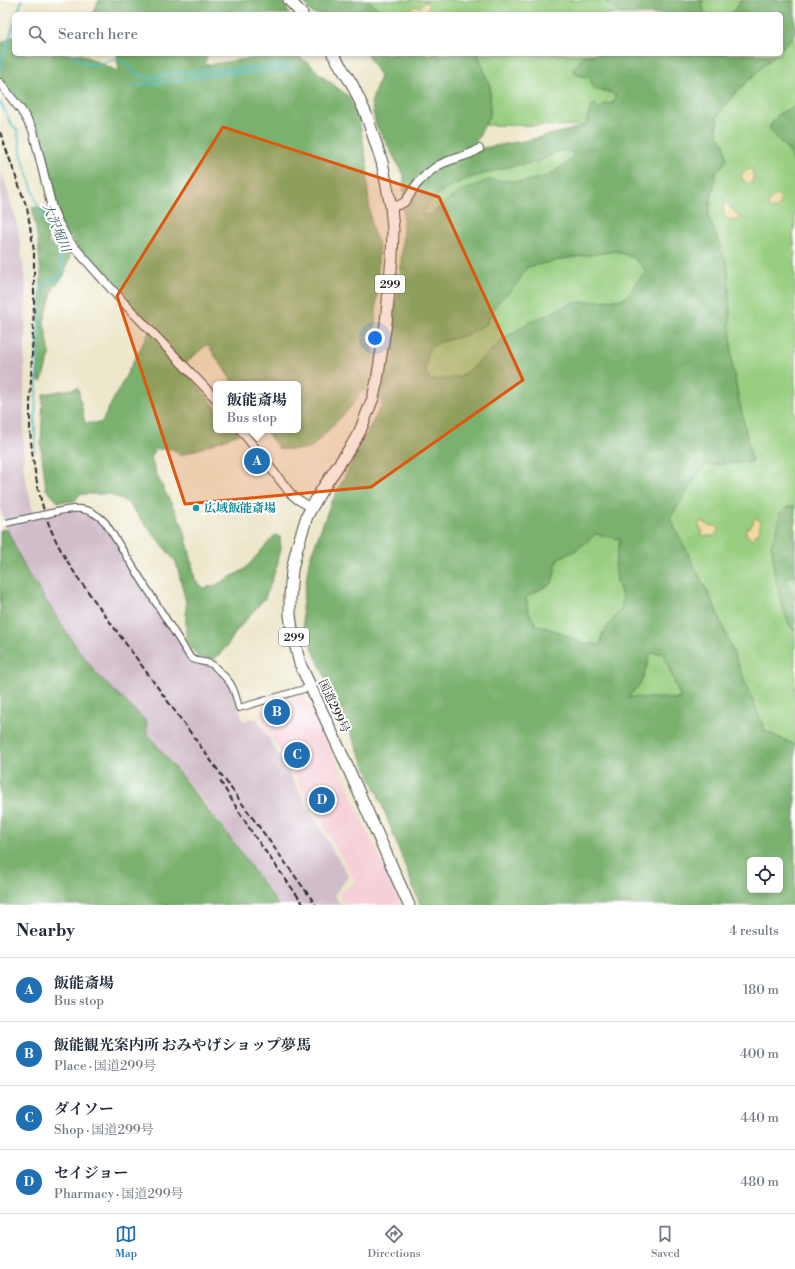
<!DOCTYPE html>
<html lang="en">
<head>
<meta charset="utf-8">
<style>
  body { margin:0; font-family:"Libre Bodoni","Noto Serif JP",serif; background:#f2f2f3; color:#1f2937 }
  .controls { position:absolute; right:12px; bottom:12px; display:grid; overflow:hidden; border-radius:6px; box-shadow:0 2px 6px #0003 }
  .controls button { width:36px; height:36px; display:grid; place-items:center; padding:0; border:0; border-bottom:1px solid #e0e1e3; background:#fff; color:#1f2937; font:20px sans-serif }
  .you { position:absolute; left:375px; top:338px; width:14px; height:14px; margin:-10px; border:3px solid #fff; border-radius:50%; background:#1a73e8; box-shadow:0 0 0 6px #1a73e833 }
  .badge { display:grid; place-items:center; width:26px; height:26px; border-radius:50%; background:#1f6fb2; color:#fff; font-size:13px; font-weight:700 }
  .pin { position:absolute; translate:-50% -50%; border:2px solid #fff; box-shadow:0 1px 4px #0006 }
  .popup { position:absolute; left:213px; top:381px; width:88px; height:52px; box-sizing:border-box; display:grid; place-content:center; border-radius:6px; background:#fff; filter:drop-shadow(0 1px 3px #0005); font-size:13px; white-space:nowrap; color:#747a83 }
  .popup b { font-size:15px; color:#1f2937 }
  .popup::after { content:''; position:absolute; left:50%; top:100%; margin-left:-8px; border:8px solid transparent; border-top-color:#fff }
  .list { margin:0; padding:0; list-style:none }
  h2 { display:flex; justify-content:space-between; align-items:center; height:52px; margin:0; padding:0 16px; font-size:17px }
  h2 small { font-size:13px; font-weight:400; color:#747a83 }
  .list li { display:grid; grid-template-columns:26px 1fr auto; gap:12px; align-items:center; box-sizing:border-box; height:64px; padding:0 16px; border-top:1px solid #e0e1e3 }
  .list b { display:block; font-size:15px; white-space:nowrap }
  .list p { margin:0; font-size:13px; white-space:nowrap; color:#747a83 }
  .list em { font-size:13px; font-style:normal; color:#747a83 }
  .icon { flex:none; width:22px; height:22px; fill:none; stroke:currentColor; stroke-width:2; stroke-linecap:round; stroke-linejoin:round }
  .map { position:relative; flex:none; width:795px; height:905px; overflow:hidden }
  .search { position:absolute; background:#fff; box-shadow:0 2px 6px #0003; left:12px; right:12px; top:12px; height:44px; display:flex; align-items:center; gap:10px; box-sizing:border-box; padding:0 14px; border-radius:6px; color:#747a83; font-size:15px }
  .sheet { height:308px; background:#fff }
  nav { display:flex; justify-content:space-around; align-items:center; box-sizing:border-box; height:56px; border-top:1px solid #e0e1e3; background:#fff; font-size:11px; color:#747a83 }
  nav a { display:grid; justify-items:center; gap:2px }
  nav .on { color:#1f6fb2 }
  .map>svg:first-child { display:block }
  .built { fill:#f6cfd8 }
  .industrial { fill:#d1bdca }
  .green { fill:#98ce80; stroke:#627c56 }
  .forest { fill:#7ab16e; stroke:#526e4c; fill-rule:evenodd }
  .sand { fill:#eeda9e; stroke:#8c8264 }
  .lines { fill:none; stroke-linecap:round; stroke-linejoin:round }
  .stream { stroke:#4dbcc3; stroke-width:2 }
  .minor-casing { stroke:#484743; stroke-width:8 }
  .tertiary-casing { stroke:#484743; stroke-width:10 }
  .trunk-casing { stroke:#484743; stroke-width:13 }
  .minor { stroke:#fff; stroke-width:6 }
  .tertiary { stroke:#fff; stroke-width:8 }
  .trunk { stroke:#fff; stroke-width:11 }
  .rail { stroke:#2b2b2b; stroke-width:2; stroke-dasharray:6 3; stroke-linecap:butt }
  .minor-bridge-casing { stroke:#484743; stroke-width:8; stroke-linecap:butt }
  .minor-bridge { stroke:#fff; stroke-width:6 }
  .marked { fill:#df570e; fill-opacity:0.2; stroke:#df570e; stroke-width:3; stroke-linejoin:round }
  .culture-dot { fill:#0f9aa8; stroke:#fff; stroke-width:1.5 }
  .labels { text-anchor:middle; stroke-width:4; stroke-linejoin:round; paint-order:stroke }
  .shield { fill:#fff; stroke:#6b6b6b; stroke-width:1 }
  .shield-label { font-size:11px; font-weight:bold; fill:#2b2b2b }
  .culture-label { font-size:12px; font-weight:bold; fill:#0d838f; stroke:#fff; text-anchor:start }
  .street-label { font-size:12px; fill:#2b2b2b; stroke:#fff }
  .water-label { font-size:13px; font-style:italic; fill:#375e60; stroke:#fff }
</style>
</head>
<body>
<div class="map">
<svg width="795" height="905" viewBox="0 0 795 905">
  <rect width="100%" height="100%" fill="#fff"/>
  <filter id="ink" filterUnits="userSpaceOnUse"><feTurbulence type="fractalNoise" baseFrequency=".025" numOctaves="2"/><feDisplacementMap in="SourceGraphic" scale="8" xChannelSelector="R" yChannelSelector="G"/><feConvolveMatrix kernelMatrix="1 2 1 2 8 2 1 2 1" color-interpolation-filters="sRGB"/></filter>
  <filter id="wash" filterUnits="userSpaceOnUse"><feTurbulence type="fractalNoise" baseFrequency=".012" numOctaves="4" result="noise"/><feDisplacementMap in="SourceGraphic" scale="16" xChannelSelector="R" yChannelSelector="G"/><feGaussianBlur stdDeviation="0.9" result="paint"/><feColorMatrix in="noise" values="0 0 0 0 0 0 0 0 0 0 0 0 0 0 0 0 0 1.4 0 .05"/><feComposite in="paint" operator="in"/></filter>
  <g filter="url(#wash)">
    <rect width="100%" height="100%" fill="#ede7cb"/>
    <path class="built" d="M303,694L336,761L401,905H346L338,894L356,882L257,712Z"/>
    <path class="industrial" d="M0,166L17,223L26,284L23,466L34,517L75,509L100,517L190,657L207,662L233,687L243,721L257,718L338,859L349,876L334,895L341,905H279L208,807L147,733L146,721L97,674L75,645L26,570L7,529L0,508Z"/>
    <g class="green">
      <path d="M368,0H606L607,3L623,14H400L378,9Z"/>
      <path d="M703,0H742L731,14H709L704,12L702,3Z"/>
      <path d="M795,35V106L779,114L769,127L789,152L795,164V225L793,234L795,251V745L765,731L714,605L670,518L704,465L752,462L732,366L728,267L708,215L716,173L724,143L717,133V117L735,93L776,54H781V49Z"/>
      <path d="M478,54H585L573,71L577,75L590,78L599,89L615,94L614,103L605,104L585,126L485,125L490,114V87Z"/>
      <path d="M562,150L575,153L568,162L548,176L523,182L489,181L464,190L448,200L431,215H422L428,203L446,188L469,178L511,166L537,162Z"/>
      <path d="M616,251L632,257L646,271L624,299L572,303L525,325L502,340L496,348L488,352L474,367L460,376L447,379L430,380L426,371L428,350L440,342L466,335L486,324L495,306L516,285L527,267L568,258Z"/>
      <path d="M596,533L621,539L615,565L617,580L623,599L621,609L602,634L601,645L582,643L559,632L536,625L528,611L526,597L552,583L558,558L575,551Z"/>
      <path d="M651,653H663L681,699L628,697L641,683Z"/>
    </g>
    <g class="forest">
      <path d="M99,0H280L285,5L289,14H93Z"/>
      <path d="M303,0H368L378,9L400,14H314L310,11Z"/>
      <path d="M606,0H703L702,3L704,12L709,14H623L607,3Z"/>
      <path d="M742,0H795V35L781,49V14H731Z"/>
      <path d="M14,36V54H81L119,72L117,54H208L204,65L262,57L298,56L312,66L321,75L349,97L359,119L367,165L368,193L372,229L379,244L377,297L373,355H387L400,278L403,228L404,175L376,125L371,103L380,76L367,54H478L490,87V114L472,150L529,140L585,126L591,106L595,104L599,109L605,104L614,103L615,94L599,89H594L590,78L577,75L573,70L585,54H776L735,93L717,117V133L724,143L727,160L716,173L708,215L728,267L732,366L752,462L704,465L670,518L714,605L765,731L795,745V905H420L377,792L304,630L302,608L309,561L330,505L383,402L363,390L350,408L311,448L292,450L279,449L265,430H298V384H234L207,344L182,367L216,407V430H236L239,434L180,456L173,449H155L151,458L157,476L183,526L191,558L195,580L204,588L216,585L245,569L275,535L280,537L281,549L277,566L265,598L237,630L228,645L214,660L198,657L186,640V602L176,562L127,502L110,494H80L75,501L58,502L46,489L41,447L43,394L78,388L85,423H101L153,324L124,303L59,224L33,130L0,83V44ZM562,150L575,153L568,162L548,176L523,182L489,180L464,190L448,200L431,215H422L428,203L446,188L469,178L511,166L537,162ZM616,251L632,257L646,271L624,299L572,303L525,325L502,340L496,348L488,352L474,367L460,376L447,379L430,380L426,371L428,350L440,342L466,335L486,324L495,306L516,285L527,267L568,258ZM596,534L620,539L615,565L617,580L623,599L621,609L602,634L601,645L582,643L559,632L536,625L528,611L526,597L552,583L558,558L575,551ZM651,653H663L681,699L628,697L641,683ZM750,860H780V890H750Z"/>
      <path d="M795,106V164L789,152L769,128L779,114Z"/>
      <path d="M32,207L46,209L49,244L70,255L64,276L53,288L44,322L50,354L42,381H39L37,354L41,278L38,241Z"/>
      <path d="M795,506V576L792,575L787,579L788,588L795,598V631C785,625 775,580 774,567C773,559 773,554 771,545C776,535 779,525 780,513L786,508Z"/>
      <path d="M7,529L26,570L75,645L97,674L146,721L147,733L235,844L278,905H0V530Z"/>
    </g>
    <g class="sand">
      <path d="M424,2L428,3L429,6L423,14H412L411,11V9L416,6L420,7Z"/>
      <path d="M750,169L753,170V180L751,183L747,184L745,181L742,179L741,175L743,172Z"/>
      <path d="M776,195L781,199L778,209H770L768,203Z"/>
      <path d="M724,204H728C731,209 735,212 739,216L738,221H735L731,219L729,220L725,217L723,209Z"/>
      <path d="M756,518L759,520L760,525L759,532L756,534L753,539L748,537L746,533V529L752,525L754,519Z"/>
      <path d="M702,521L704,522L709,526H716L718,528V531L713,536H705L702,534V530L698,525Z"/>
    </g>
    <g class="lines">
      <g class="stream">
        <path d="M17,14L22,0"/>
        <path d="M71,54C75,57 80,61 85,63C107,71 113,44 136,74L155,77L173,73L290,65"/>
        <path d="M0,69L3,55L14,24"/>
        <path d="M132,86L215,75L292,70"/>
        <path d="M0,102L12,125L17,130L20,144L21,153L37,204L42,214L62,262V273L60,276L46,283L41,288L40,296V317L35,420V451"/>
      </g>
    </g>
  </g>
  <g filter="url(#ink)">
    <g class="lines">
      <g class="minor-casing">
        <path id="minor" d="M51,513C73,508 88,504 105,522L190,657C196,663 203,660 211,664C214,665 217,669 220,672C234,685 234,690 239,708L311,687"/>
      </g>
      <g class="tertiary-casing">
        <g id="tertiary">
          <path d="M0,83L21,110L33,130L52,208L59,224L68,240L124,303L216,399"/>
          <path d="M391,207C411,203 406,197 417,184C423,177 429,172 436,167C449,158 466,158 479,149"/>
          <path d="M241,430L291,494L297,499L312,508"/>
        </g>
      </g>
      <g class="trunk-casing">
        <g id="trunk">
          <path d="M289,0L302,14"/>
          <path d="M333,54L352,84L366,114L382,162L391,207L393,230L392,257L386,323L377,381L373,398L360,431L352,445L321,491L307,516L297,548L292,570L290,597V615L293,636L300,664L344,759L409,905"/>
        </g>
      </g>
      <use href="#minor" class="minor"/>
      <use href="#tertiary" class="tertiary"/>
      <use href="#trunk" class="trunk"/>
      <g class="rail">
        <path d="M0,132L27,208L34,251V304L30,404V430C33,465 38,500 52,532C59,548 68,563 78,578L316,905"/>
        <path d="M220,781L253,834L304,905"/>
      </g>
      <g class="minor-bridge-casing">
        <path id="minor-bridge" d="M6,523L51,513"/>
      </g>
      <use href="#minor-bridge" class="minor-bridge"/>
    </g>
  </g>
  <path class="marked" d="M223,127L439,197L523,380L371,487L185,504L117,296Z"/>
  <circle class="culture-dot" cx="196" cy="508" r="4"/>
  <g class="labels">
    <g class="shield">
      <rect x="375" y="275" width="30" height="18" rx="3"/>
      <rect x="279" y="628" width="30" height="18" rx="3"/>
    </g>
    <g class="shield-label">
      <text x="390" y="288">299</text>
      <text x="294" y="641">299</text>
    </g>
    <g class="culture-label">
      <text x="204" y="512">広域飯能斎場</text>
    </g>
    <g class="street-label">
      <text transform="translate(334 706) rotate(65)" y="4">国道299号</text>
    </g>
    <g class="water-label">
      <text transform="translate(57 227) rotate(67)" y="5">大沢堀川</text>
    </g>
  </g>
</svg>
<div class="controls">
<button><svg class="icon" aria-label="locate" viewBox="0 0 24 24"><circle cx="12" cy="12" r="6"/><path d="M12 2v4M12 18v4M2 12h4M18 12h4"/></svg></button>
</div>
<div class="you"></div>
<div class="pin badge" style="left:257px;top:461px">A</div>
<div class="popup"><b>飯能斎場</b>Bus stop</div>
<div class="pin badge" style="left:277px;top:712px">B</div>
<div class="pin badge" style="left:297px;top:755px">C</div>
<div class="pin badge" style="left:322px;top:800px">D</div>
<div class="search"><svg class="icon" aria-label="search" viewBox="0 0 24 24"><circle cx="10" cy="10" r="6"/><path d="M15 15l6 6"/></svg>Search here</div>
</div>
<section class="sheet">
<h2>Nearby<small>4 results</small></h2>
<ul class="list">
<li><span class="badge">A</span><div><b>飯能斎場</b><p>Bus stop</p></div><em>180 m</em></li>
<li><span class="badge">B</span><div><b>飯能観光案内所 おみやげショップ夢馬</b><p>Place · 国道299号</p></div><em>400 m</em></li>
<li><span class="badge">C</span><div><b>ダイソー</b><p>Shop · 国道299号</p></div><em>440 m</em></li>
<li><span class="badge">D</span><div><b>セイジョー</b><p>Pharmacy · 国道299号</p></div><em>480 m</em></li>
</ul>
</section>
<nav>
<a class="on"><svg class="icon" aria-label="map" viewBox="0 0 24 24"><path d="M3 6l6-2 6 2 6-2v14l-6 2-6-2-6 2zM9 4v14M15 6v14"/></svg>Map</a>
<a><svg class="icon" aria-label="directions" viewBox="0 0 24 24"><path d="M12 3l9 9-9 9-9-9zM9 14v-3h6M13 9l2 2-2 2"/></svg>Directions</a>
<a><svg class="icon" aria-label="saved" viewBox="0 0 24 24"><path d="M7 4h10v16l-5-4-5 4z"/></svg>Saved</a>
</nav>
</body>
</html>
